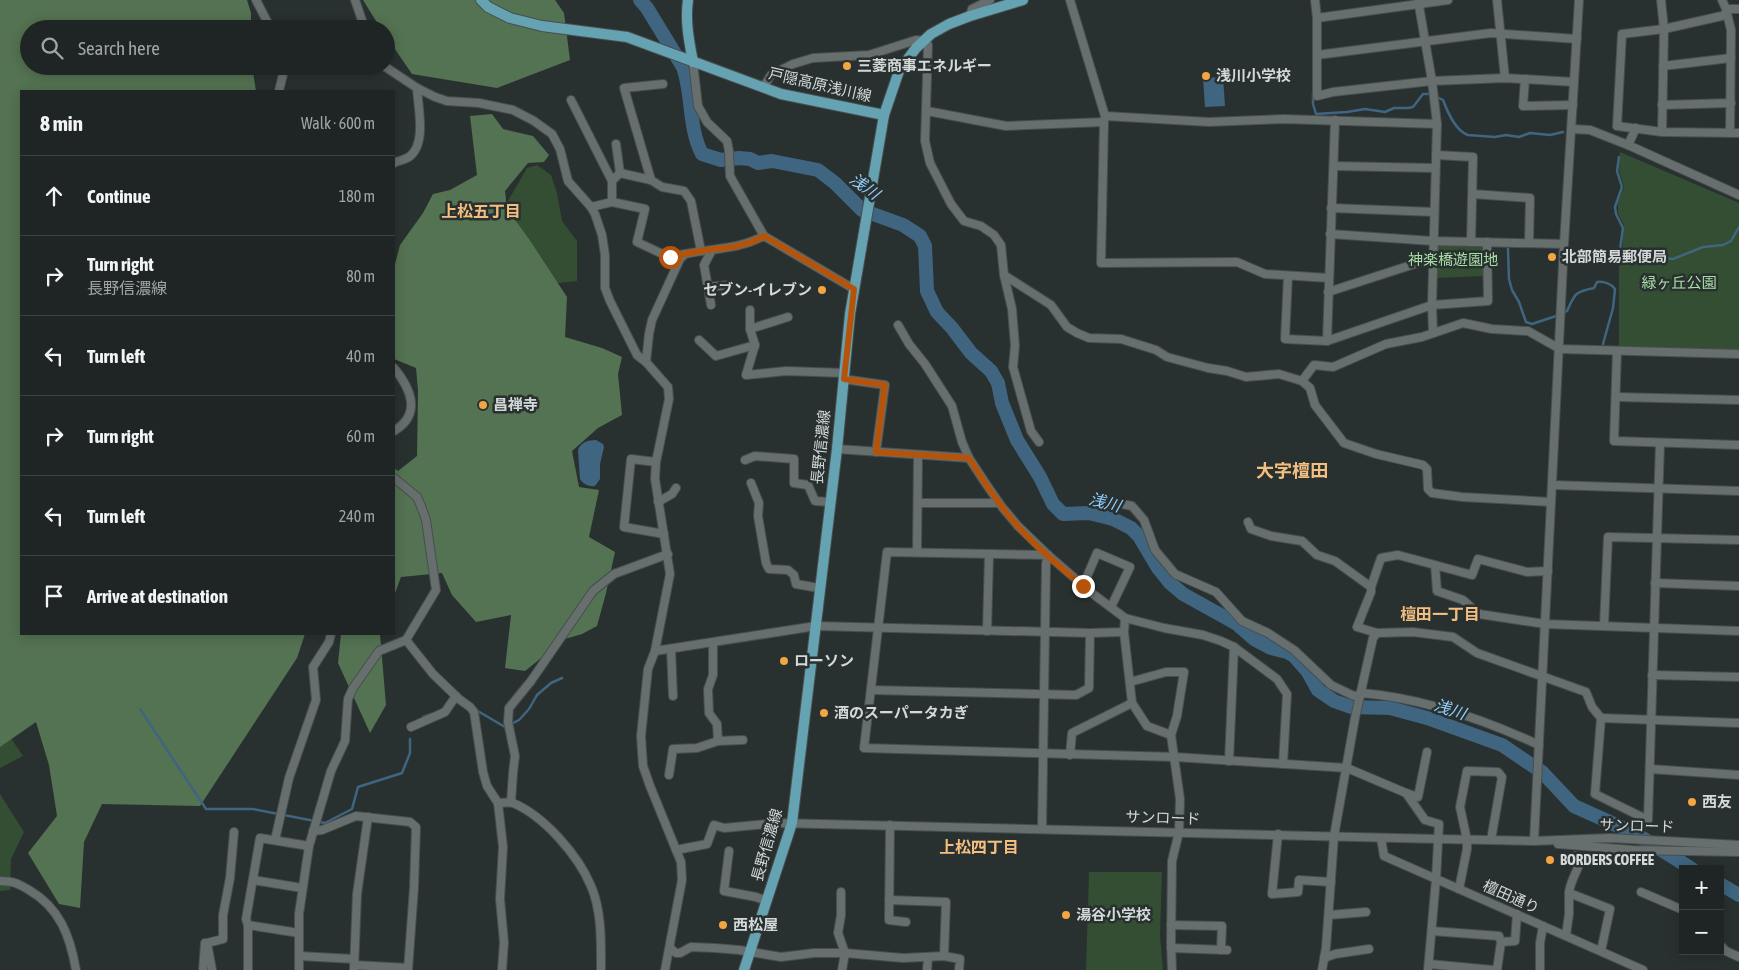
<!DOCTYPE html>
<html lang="en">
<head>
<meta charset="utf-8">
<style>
  body { margin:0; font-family:"Asap Condensed","Noto Sans JP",sans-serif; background:#272d2c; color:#f1f3f6 }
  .controls { position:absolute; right:15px; bottom:15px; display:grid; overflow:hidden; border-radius:0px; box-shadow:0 2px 12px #0003 }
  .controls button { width:45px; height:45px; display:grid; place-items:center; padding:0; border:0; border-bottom:1px solid #3c4241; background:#1f2524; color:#f1f3f6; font:25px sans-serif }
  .stop { position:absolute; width:15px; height:15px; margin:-11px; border:4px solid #b45309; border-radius:50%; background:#fff }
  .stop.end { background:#b45309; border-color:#fff; box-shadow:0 1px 5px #0008 }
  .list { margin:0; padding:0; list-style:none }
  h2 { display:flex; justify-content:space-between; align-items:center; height:65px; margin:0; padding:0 20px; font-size:21px }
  h2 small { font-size:16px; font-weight:400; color:#a1a5a6 }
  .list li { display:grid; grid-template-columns:32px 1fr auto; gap:15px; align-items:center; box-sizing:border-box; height:80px; padding:0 20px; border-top:1px solid #3c4241 }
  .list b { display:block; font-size:19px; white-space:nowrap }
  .list p { margin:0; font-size:16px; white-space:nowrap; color:#a1a5a6 }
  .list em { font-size:16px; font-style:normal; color:#a1a5a6 }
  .icon { flex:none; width:28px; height:28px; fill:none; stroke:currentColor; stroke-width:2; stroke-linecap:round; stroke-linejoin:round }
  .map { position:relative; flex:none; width:1739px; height:970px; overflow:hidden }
  .search { position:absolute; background:#1f2524; box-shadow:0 2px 12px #0003; left:20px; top:20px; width:375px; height:55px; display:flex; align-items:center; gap:12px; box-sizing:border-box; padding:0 18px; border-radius:28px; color:#a1a5a6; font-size:19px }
  .panel { position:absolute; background:#1f2524; box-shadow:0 2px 12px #0003; left:20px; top:90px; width:375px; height:545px; border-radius:0px }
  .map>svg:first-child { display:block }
  .green { fill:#334e32 }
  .forest { fill:#547352 }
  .water { fill:#3f6581 }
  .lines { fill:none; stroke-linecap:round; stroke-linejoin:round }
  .stream { stroke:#3f6581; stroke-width:2.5 }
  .river { stroke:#3f6581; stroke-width:14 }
  .minor-casing { stroke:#484e4e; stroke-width:10 }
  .major-casing { stroke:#484e4e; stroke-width:12 }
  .minor { stroke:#666f6e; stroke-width:8 }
  .major { stroke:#65a3b3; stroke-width:10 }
  .route { stroke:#b45309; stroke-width:6 }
  .poi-dot { fill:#f2a541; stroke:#293130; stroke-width:2 }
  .labels { text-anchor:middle; stroke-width:5; stroke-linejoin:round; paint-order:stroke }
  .poi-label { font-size:15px; font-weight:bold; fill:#d3d8d8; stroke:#293130; text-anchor:start }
  .street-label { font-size:15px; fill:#d3d8d8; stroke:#293130 }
  .park-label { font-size:15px; fill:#aadea7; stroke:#293130 }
  .water-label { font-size:16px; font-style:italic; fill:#91cefe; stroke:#293130 }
  .neighbourhood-label { font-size:16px; font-weight:bold; fill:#f4be81; stroke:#293130 }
  .quarter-label { font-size:18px; font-weight:bold; fill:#f4be81; stroke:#293130 }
</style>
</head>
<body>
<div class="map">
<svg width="1739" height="970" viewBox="0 0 1739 970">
  <rect width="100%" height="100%" fill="#293130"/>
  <g class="green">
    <path d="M1620,152L1739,203V351L1619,347V267L1625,252L1622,251L1624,226L1618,213V202L1624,187L1619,171Z"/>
    <path d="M537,165L551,175L557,193L562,221L577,241V281L559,283L548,282L504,208L527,168Z"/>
    <path d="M1435,243H1485V276L1435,278Z"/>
    <path d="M0,722L23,756L0,768Z"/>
    <path d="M0,794L24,832L11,859L10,890L0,891Z"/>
    <path d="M1089,872H1162L1160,935L1163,970H1086Z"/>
  </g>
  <g class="forest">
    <path d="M0,0H247L251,13V29H29V66H252L256,91H21V634H305L297,658L200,806L102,804L84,842L80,908L59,904L28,853L57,816L49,765L36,722L0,747Z"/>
    <path d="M363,0H555L564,13L570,60L497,88L412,74L386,36V29H381Z"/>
    <path d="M492,114L503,129L533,136L549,155L544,162L528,163L505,191L507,209L529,239L567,297L565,337L602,348L622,357L618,374L622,415L598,428L572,451L579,487L599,490L589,537L615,552L606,593L597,626L582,634L565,639L525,671L505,668L511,615L476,622L452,595L442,573L401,577L394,596V468L398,471L417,456L418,391L416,368L394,359V268L400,245L423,213L433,194L450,190L477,175L470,116Z"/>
    <path d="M341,634H380L386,705L370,733L338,663Z"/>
  </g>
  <g class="water">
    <path d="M1223,77L1225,106L1205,107L1203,78Z"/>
    <path d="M596,440L603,444L604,447L600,464V479L595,486C589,487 583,484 580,479L578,451C579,443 588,440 596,440Z"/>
  </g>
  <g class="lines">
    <g class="stream">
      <path d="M1313,93V104L1316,114L1347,112L1365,109L1385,112L1394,108H1408L1413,107L1423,94H1428"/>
      <path d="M1437,97L1443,100C1447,111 1456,131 1468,135L1495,137L1506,135L1519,137L1530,133L1550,135L1563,132"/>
      <path d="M1619,157L1617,171L1622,187L1615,207L1616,214L1623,228L1620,249L1623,254L1673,259L1703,247L1723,245L1731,241L1739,227"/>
      <path d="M1508,249L1509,279L1512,290L1519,302L1526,322L1532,324L1556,316"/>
      <path d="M1565,312L1567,311C1575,294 1574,292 1594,288L1597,282C1604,281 1611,284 1615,289L1613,308L1603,344"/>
      <path d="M140,709L206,809H253L325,823L352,809L358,787L402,773L410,753V739"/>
      <path d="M476,710L505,727L519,720L529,709L537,695L551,683L562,678"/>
      <path d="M423,717L431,714"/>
    </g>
    <g class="river">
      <path d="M640,0L647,8L683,67C693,95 688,127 702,154L721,160L739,158L750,159L758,163L772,161L818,170L835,183L862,210L903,225L920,236L925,246L927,291L937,312L952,328L971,353L991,371L998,383L1002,403L1017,440L1040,477L1053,504L1063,514L1089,513L1113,519L1131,528L1139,536L1158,568L1170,583L1183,594L1237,624L1254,639L1271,648L1287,652L1294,656L1308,672L1318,690L1334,701L1351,707L1390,708L1427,718L1502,745L1542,772L1574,806L1636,834L1692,869"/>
      <path d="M1720,884L1739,895"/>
    </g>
    <g class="minor-casing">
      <g id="minor">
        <path d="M256,0L271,29"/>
        <path d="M355,0L365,29"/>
        <path d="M1315,0L1317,18V96L1333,92L1432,81L1505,78L1574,82"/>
        <path d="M1497,0L1505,78"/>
        <path d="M1661,0L1664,29L1662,132"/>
        <path d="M1722,0L1726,9L1731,30L1730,133"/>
        <path d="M1726,9H1739"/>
        <path d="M1726,15L1664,29L1622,34L1617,126L1662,132L1739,133"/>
        <path d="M970,16L972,9L990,0"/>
        <path d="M1317,18L1448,0"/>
        <path d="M1317,55L1491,33L1577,39"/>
        <path d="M693,62L698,106L707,122L727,141L729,151L730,176L764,236L854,289"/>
        <path d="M384,66L417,88L435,97L447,101L479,103L513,110L534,121L552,134L560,149L568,181L591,207L595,214L602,235L605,255V288L610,301L637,355L646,362L668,387L669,399L656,462L655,479L670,574L655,651L648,669L641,736L643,766L650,786L681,862L682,880L665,970"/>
        <path d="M1663,66L1731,58"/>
        <path d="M1525,79L1523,106L1573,105"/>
        <path d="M763,88L771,75L793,64L813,58L869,55L916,40L924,41L928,45L925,141L930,163L951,204L964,221L981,226L994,235L1001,245L1004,275L1012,309L1015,346L1013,367L1031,431L1039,442"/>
        <path d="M279,91L285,66"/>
        <path d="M571,100L612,181V202L591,207"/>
        <path d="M1662,105L1731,103"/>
        <path d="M927,111L1006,126L1104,122L1105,116L1070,0"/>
        <path d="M1105,116L1209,122L1284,119L1437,124"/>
        <path d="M1335,120L1327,341L1432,305L1437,124L1432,81L1418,0"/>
        <path d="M1104,122L1101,263L1237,262L1265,274L1329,278"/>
        <path d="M1572,129L1590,130L1628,145L1739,195"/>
        <path d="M616,144L620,173"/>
        <path d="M1628,145L1636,128"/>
        <path d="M1436,155L1473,157L1471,242"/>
        <path d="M394,163C398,161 404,160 409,157C427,144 418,108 417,88"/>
        <path d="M1334,166L1435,168"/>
        <path d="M651,180L624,88L663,84"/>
        <path d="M612,181L620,173L651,180L662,187L684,191L691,201L701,251"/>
        <path d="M1473,194L1530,198L1529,243"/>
        <path d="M612,202L645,209L637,242L669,257L685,254"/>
        <path d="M1331,208L1434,212"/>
        <path d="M1330,234L1433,241L1564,244"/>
        <path d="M1004,275L1051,305L1067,327L1077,333L1089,338L1121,339L1156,350L1167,357L1208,368L1227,371L1246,377L1279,374L1302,381L1310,388L1315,405L1344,443L1376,454L1423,465L1427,469L1428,489L1432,493L1462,497L1551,502"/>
        <path d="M1288,276L1285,339L1327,341"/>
        <path d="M708,287L729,285"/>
        <path d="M1328,292L1433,258"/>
        <path d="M711,305L704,265L712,250"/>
        <path d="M750,310V329L755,345L746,375L786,371L844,373"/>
        <path d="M898,325L909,344L925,364L952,406L962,442L969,458L986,484L1002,507L1018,526L1048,555L1093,594L1125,618L1164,628L1203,635L1221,641L1234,647L1277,679L1287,694L1283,764"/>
        <path d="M750,329L788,317"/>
        <path d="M1433,333L1432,305L1488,301L1487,242"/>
        <path d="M699,340L716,356L755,345"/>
        <path d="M1617,351L1614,441L1739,445"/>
        <path d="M646,362L649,334L652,320L680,259L685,254C713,248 737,250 764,236"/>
        <path d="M394,368C411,389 422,414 394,431"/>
        <path d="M843,379L885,385L876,452"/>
        <path d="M1302,381L1314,365L1333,367L1386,344L1422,337L1463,323L1492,329L1528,331L1560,349L1739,354"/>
        <path d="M1617,397L1739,400"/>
        <path d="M837,449L969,458"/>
        <path d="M745,460L755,456L794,459V483L808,485L815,501L830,502"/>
        <path d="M656,462L631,459L624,527L664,534"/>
        <path d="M751,483L759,503L758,516L766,563L769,569L788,570L794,575L796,584L819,588"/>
        <path d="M1553,485L1739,491"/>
        <path d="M1102,500L1132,506L1144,520L1155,550L1175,574L1216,592L1242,621L1268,633L1294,650L1331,685L1354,696L1361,695"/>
        <path d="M658,502L672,494L676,488"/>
        <path d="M918,503H999"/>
        <path d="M1248,522L1251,529L1271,536L1302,541L1317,555L1335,561L1371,587V592L1357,627L1377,633L1413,632L1453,637L1477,653L1586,692L1592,707L1601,718L1595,794L1648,820L1660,443"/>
        <path d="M917,552L918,456"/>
        <path d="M1048,555L887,552L864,748L1175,757L1347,768L1406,793L1425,820L1439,824L1436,879L1428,970"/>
        <path d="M1435,565L1472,575L1478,559L1527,572L1548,571"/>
        <path d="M1655,583L1739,586"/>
        <path d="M1083,586L1097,553L1130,567L1111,607"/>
        <path d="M1371,587L1381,558L1398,555L1435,565L1437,591L1463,600L1479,614L1545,624L1739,631"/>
        <path d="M1125,618L1124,632L1132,703L1147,726L1171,735L1180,799L1179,832L1172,861L1171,943L1172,970"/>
        <path d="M1604,625L1608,537L1739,540"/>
        <path d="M987,631L989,555"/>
        <path d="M406,640L433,674L459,699L470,707L474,712L483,772L487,786L498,803L503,847L500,899L504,942L502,970"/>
        <path d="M713,643V675L708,689L709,713L717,724L718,741"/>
        <path d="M671,649L673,696"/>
        <path d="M655,651L816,626L1090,633L1124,632"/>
        <path d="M1652,675L1739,677"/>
        <path d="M1130,682L1166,672H1184L1177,716L1171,735"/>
        <path d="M871,690L1076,695L1089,688L1090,633"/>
        <path d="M1362,693C1421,698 1485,720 1539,745"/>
        <path d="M1601,718L1739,723"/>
        <path d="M411,727L445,712L456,696"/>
        <path d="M1070,755L1072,733L1132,703"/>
        <path d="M1229,761L1234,647"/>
        <path d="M1650,769L1739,775"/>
        <path d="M669,775L673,749L697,748L718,741L743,740"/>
        <path d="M1406,793L1418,797L1427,752"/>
        <path d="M511,802L513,773L515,756L508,722L509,708L531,681L593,591L614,574L668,554"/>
        <path d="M498,803C502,803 509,802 513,803C544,816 578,855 591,886C602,911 601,943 601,970"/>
        <path d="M890,825L889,920L906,922"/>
        <path d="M1042,829L1046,564L1048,555"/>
        <path d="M313,831L322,830L356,816L410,822L416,827L414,887L408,970"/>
        <path d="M1278,834L1272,894L1298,892L1299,880L1331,882"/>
        <path d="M1381,838L1384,856L1643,970"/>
        <path d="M275,840L289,778L316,700L313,667L329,642L331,634"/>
        <path d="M1534,841L1564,244L1579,0"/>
        <path d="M1558,844L1633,850L1739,852"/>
        <path d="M676,850L707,844L714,825L724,828L778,823L1439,839L1534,841L1610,838L1739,845"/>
        <path d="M729,851L724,891L756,897L767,901"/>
        <path d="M1575,856L1580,861C1577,873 1570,881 1569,893L1610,909L1601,951"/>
        <path d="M253,880L302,888"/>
        <path d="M0,881C13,881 17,883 29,890C60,908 70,936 76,970"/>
        <path d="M1459,889L1467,849V840L1460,807L1467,771L1498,772L1502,777L1491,840"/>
        <path d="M841,892V915L838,933L845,953L842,970"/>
        <path d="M1641,892L1683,910"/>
        <path d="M889,900L946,902L944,956"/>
        <path d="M1329,915L1366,912"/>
        <path d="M248,925L299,933"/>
        <path d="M1171,925L1222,926L1221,950"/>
        <path d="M1432,931L1499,936L1501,942L1497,970"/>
        <path d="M1566,935L1569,914V893"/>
        <path d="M1501,942L1515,941L1517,914"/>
        <path d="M1720,945L1726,951L1739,957"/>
        <path d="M670,948L676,953H680L691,947L715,948L739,950L781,957L814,953H845L903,958L944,956L960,959L959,970"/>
        <path d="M1171,948L1227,950"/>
        <path d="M299,956L354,959"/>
        <path d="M1324,958L1335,954L1369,949"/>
        <path d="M1429,964L1493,970"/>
        <path d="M354,965L408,968"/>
        <path d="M203,970L205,943"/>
        <path d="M212,970L207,943L223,939V915L230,878L234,832"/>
        <path d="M248,970V925L246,919L260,838L309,846"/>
        <path d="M299,970V914L309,846L331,771L345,741L348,699L353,688L379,651L406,640L436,590L426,520L421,506L417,497L394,478"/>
        <path d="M354,970L357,894L368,817"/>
        <path d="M927,970L928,958"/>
        <path d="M1322,970L1326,948L1334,836L1355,718L1373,638L1377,633"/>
        <path d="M1540,970V943L1543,926"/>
      </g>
    </g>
    <g class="major-casing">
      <g id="major">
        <path d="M481,0L488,7L510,18L542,26L627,37L781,94L884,115"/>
        <path d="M688,0C685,21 689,41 693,62"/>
        <path d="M744,970L792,823L837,449L850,314L884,115L899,71L916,48L931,34L949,24L970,16L1023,0"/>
      </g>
    </g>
    <use href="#minor" class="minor"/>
    <use href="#major" class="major"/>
  </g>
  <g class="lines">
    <path class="route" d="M670,257C680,255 690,253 700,251C726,247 740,249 764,236L854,289L844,379L885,385L876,452L969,458C979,474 990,491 1002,507C1024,537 1054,562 1083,586"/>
  </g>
  <g class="poi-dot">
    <circle cx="847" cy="66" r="5"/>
    <circle cx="1206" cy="76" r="5"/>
    <circle cx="1552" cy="257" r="5"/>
    <circle cx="822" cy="290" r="5"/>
    <circle cx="483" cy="405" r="5"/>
    <circle cx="784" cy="661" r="5"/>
    <circle cx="824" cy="713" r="5"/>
    <circle cx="1692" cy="802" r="5"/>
    <circle cx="1550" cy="860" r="5"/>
    <circle cx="1066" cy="915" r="5"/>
    <circle cx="723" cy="925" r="5"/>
  </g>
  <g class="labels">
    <g class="poi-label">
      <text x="857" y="71">三菱商事エネルギー</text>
      <text x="1216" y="81">浅川小学校</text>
      <text x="1562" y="262">北部簡易郵便局</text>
      <text x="812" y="295" text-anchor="end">セブン-イレブン</text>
      <text x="493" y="410">昌禅寺</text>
      <text x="794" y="666">ローソン</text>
      <text x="834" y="718">酒のスーパータカぎ</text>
      <text x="1702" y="807">西友</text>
      <text x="1560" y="865">BORDERS COFFEE</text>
      <text x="1076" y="920">湯谷小学校</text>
      <text x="733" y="930">西松屋</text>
    </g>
    <g class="street-label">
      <text transform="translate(820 85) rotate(13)" y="5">戸隠高原浅川線</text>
      <text transform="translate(821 447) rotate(-84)" y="5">長野信濃線</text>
      <text transform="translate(1163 818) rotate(2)" y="5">サンロード</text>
      <text transform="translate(1637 826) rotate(2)" y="5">サンロード</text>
      <text transform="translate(767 845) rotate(-74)" y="5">長野信濃線</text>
      <text transform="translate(1511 897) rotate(24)" y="5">檀田通り</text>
    </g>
    <g class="park-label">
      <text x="1453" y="265">神楽橋遊園地</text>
      <text x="1679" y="288">緑ヶ丘公園</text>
    </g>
    <g class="water-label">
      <text transform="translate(865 186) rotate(36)" y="6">浅川</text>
      <text transform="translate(1105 502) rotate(15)" y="6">浅川</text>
      <text transform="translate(1450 709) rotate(18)" y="6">浅川</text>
    </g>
    <g class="neighbourhood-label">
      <text x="481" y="217">上松五丁目</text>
      <text x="1440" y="620">檀田一丁目</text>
      <text x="979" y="853">上松四丁目</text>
    </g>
    <g class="quarter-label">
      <text x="1292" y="477">大字檀田</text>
    </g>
  </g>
</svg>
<div class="controls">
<button>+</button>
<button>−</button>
</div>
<div class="stop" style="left:670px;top:257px"></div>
<div class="stop end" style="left:1083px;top:586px"></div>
<div class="search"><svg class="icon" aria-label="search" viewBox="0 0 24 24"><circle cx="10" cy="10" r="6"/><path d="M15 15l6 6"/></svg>Search here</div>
<section class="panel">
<h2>8 min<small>Walk · 600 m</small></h2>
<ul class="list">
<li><svg class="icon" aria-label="ahead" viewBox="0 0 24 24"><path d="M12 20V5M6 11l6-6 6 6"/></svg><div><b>Continue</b></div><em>180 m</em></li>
<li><svg class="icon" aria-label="right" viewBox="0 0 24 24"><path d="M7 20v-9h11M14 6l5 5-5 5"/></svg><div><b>Turn right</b><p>長野信濃線</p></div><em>80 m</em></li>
<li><svg class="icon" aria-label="left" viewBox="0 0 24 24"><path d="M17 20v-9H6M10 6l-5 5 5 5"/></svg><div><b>Turn left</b></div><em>40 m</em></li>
<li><svg class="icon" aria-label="right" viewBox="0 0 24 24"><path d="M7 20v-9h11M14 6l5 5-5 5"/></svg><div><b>Turn right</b></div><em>60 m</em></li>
<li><svg class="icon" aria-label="left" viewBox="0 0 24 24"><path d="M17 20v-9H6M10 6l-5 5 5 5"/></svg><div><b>Turn left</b></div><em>240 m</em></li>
<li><svg class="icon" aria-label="arrive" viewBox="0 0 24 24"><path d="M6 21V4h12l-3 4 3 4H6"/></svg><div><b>Arrive at destination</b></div></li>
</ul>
</section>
</div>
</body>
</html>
